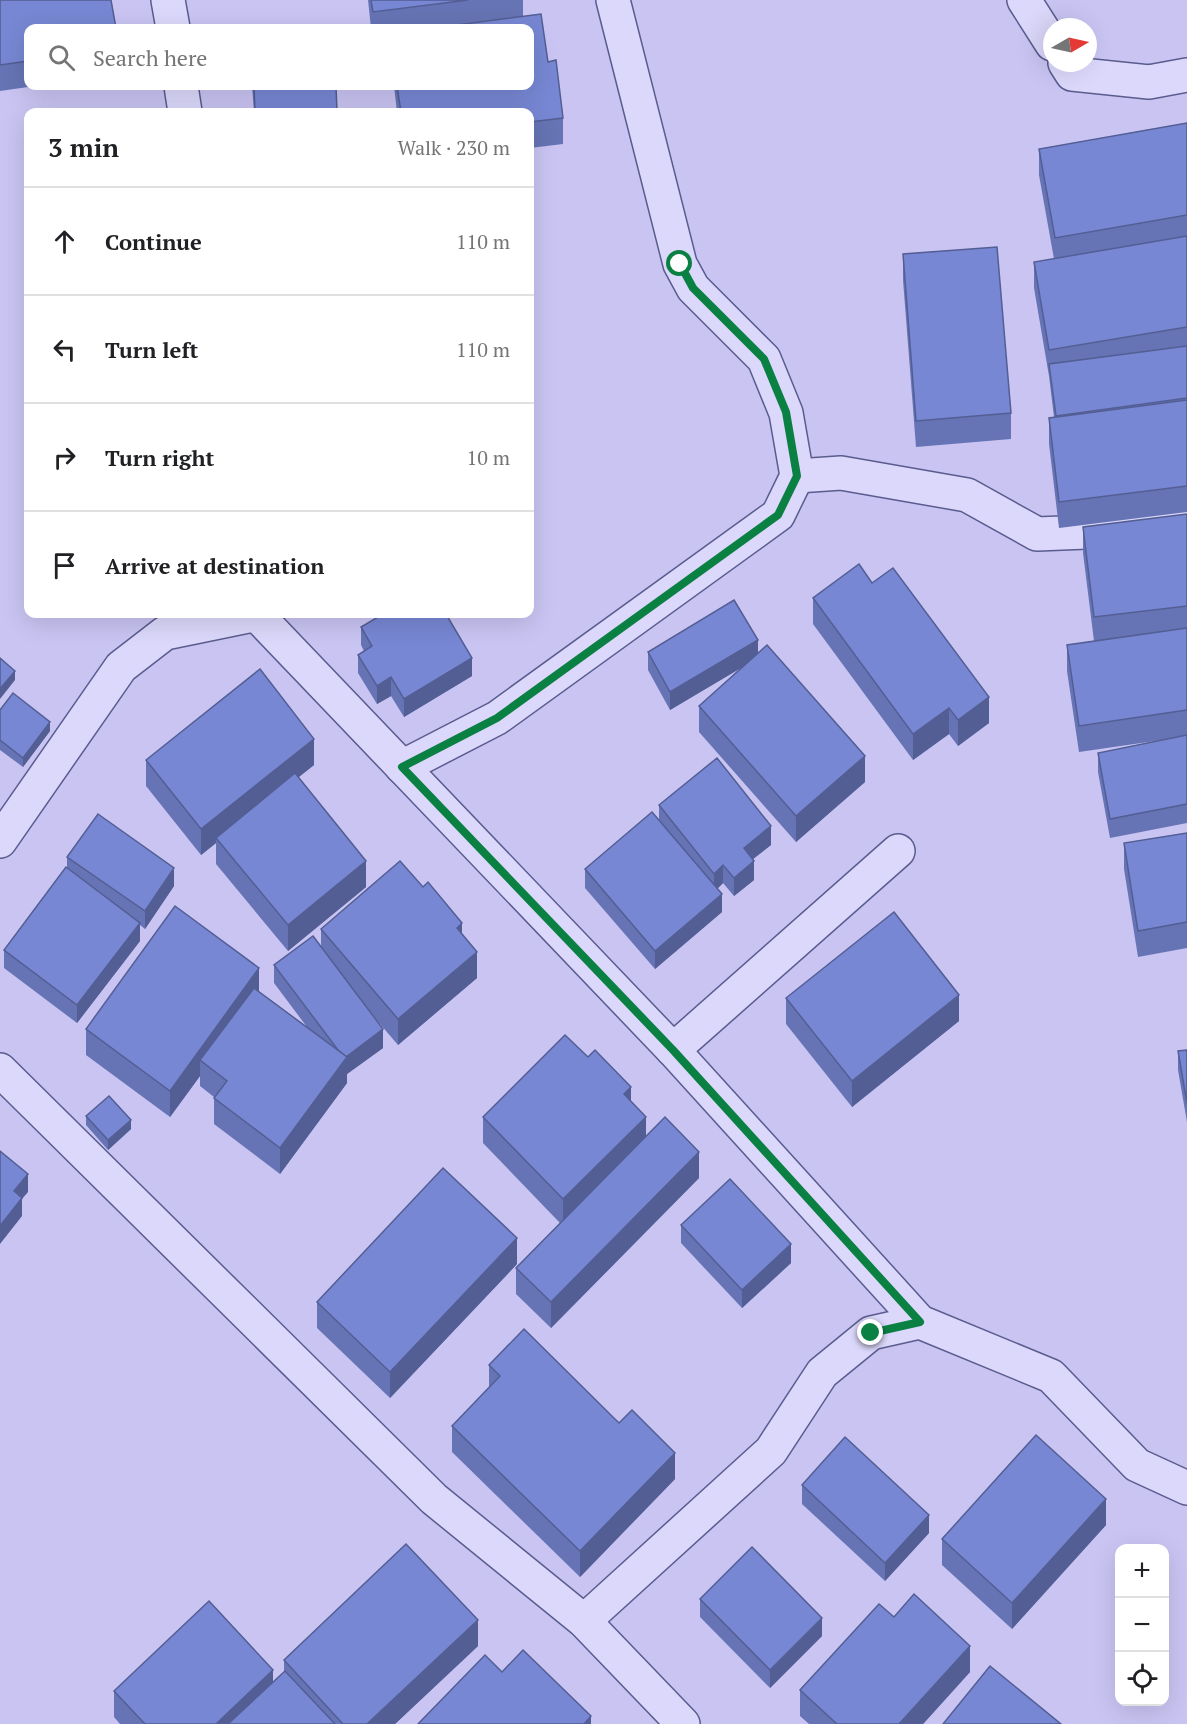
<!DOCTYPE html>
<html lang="en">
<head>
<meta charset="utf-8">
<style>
  body { margin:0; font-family:"PT Serif",serif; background:#f2f2f2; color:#202124 }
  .controls { position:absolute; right:18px; bottom:18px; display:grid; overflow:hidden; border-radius:12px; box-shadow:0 6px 24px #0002 }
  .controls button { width:54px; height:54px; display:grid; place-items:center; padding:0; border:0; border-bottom:2px solid #e0e0e0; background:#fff; color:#202124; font:30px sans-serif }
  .compass { position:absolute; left:1043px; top:18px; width:54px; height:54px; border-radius:50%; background:#fff; box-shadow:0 6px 24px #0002; rotate:81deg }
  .stop { position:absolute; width:18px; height:18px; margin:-14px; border:4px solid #0b8043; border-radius:50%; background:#fff }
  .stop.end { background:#0b8043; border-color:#fff; box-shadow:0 2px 6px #0008 }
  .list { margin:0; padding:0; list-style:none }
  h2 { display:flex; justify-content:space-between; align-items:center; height:78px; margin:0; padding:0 24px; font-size:26px }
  h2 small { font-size:20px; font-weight:400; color:#757577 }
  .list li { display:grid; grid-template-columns:39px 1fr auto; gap:18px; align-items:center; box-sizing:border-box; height:108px; padding:0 24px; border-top:2px solid #e0e0e0 }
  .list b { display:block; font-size:22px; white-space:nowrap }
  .list em { font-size:20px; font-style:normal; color:#757577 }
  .icon { flex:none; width:33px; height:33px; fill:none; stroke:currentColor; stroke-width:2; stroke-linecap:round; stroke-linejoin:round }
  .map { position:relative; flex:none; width:1187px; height:1724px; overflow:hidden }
  .search { position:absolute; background:#fff; box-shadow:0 6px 24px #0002; left:24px; top:24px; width:510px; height:66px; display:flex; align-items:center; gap:15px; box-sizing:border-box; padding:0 21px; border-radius:12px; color:#757577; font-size:22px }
  .panel { position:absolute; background:#fff; box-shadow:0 6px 24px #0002; left:24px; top:108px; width:510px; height:510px; border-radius:12px }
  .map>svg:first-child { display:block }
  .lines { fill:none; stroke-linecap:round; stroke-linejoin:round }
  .minor-casing { stroke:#595c8e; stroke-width:36 }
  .minor { stroke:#dcd8fb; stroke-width:33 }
  .wall { fill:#6674b5 }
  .shaded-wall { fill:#535e94 }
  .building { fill:#7787d3; stroke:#535e94; stroke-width:1.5 }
  .route { stroke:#0b8043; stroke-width:8 }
</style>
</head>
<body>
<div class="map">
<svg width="1187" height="1724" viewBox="0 0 1187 1724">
  <rect width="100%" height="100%" fill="#c9c4f2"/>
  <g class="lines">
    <g class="minor-casing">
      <g id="minor">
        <path d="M168,0L173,28"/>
        <path d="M1024,0L1052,44"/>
        <path d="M1065,63L1072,74L1149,82L1187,75"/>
        <path d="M181,86L185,112"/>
        <path d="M797,476L841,473L967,495L1037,534L1187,528"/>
        <path d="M256,614L673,1050L920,1322L1051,1376L1137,1465L1187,1488"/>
        <path d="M402,767L497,718L778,515L797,476L786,413L764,359L693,288L680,264L613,0"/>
        <path d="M0,841L121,667L165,633L258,614"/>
        <path d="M673,1050L898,851"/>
        <path d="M0,1070L434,1499L584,1621L683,1724"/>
        <path d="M584,1621L771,1451L822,1373L871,1333L920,1322"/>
      </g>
    </g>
    <use href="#minor" class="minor"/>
  </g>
  <g class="wall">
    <path d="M0,0L28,28V86H35L0,91Z"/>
    <path d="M368,0H523V16L548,62L563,118V144L530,148V112H397L394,86H530V28H371Z"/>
    <path d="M61,86H86L62,90Z"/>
    <path d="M252,86H336L337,112H254Z"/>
    <path d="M1187,123V512L1059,528L1049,444V418L1054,417L1049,376L1034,288V262L1054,259L1039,175V149Z"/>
    <path d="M903,254L1011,413V439L916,447L903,280Z"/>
    <path d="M1187,514V823L1110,838L1098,772V753L1169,739L1079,752L1067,671V645L1094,641L1083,553V527Z"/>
    <path d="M813,598L989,723L958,746L949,734L913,760L813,624Z"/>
    <path d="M361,627L472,676L404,717L391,696L377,704L358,673V655L364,651L361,645Z"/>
    <path d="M648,652L758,653L865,782L796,842L699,732V706L742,667L670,710L648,670Z"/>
    <path d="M0,710L50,731L23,767L0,750Z"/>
    <path d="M146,760L314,765L298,777L366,887L288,951L216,864V843L201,855L146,786Z"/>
    <path d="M659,805L771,845L753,859L754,880L734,896L723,883L717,889L722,912L655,969L585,888V869L659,821Z"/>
    <path d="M1187,833V948L1138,957L1124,869V843Z"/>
    <path d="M67,857L174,886L145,929L140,925V941L77,1023L4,968V950L67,868Z"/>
    <path d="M321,929L462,934L477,978L398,1045L369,1011L383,1048L347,1074V1083L280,1174L214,1124V1097L200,1086V1076L170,1117L86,1055V1029L259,992L307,1027L274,983V965L321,947Z"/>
    <path d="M786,998L959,1021L852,1107L786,1024Z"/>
    <path d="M1187,1050V1122L1178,1070V1051Z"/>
    <path d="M631,1102L646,1136L699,1178L551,1328L516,1294V1268L560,1223L483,1143V1117Z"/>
    <path d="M86,1116L131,1129L108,1150L86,1125Z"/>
    <path d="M681,1225L791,1263L742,1308L681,1243Z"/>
    <path d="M517,1264L390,1398L317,1328V1302Z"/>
    <path d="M489,1365L675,1479L580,1577L452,1452V1426L489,1388Z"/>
    <path d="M802,1485L929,1533L885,1581L802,1504Z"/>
    <path d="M1106,1525L1012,1629L942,1565V1539Z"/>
    <path d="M700,1599L822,1636L770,1688L700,1617Z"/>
    <path d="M894,1617L970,1672L923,1724H809L800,1716V1690Z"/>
    <path d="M478,1646L395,1724H120L114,1717V1691L273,1682L284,1672V1660Z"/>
  </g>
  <g class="shaded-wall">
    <path d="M758,640V658L670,710V692Z"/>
    <path d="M472,658V676L404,717V699Z"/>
    <path d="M15,671V680L0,699V689Z"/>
    <path d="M391,677V696L377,704V686Z"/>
    <path d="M989,697V723L958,746V720Z"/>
    <path d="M949,708V734L913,760V734Z"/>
    <path d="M50,722V731L23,767V758Z"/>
    <path d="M314,739V765L219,841L216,838V843L201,855V829Z"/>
    <path d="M865,756V782L796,842V816Z"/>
    <path d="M771,826V845L744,866V848Z"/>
    <path d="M366,861V887L288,951V925Z"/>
    <path d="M754,861V880L734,896V878Z"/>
    <path d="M723,865V883L714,892V874Z"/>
    <path d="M174,868V886L145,929V911Z"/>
    <path d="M722,894V912L655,969V951Z"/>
    <path d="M140,923V941L77,1023V1005Z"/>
    <path d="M462,923V949L457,928Z"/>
    <path d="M477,952V978L398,1045V1019Z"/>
    <path d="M259,968V994L200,1060V1076L170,1117V1091Z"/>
    <path d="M959,995V1021L852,1107V1081Z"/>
    <path d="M383,1029V1048L347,1074V1083L280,1174V1148L344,1058Z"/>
    <path d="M631,1087V1113L624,1094Z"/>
    <path d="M646,1117V1143L563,1225V1199Z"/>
    <path d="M131,1120V1129L108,1150V1140Z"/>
    <path d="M699,1152V1178L551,1328V1302Z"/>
    <path d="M28,1174V1192L22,1199V1216L0,1244V1226L14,1191Z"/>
    <path d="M517,1238V1264L390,1398V1372Z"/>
    <path d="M791,1244V1263L742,1308V1290Z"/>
    <path d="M675,1453V1479L580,1577V1551Z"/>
    <path d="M1106,1499V1525L1012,1629V1603Z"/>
    <path d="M929,1515V1533L885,1581V1563Z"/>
    <path d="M822,1618V1636L770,1688V1670Z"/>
    <path d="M478,1620V1646L395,1724H367Z"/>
    <path d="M970,1646V1672L923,1724H899Z"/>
    <path d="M273,1670V1696L243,1724H216Z"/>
    <path d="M591,1716V1724H584Z"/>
  </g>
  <g class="building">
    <path d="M0,0H111L116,28H28V61L0,65Z"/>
    <path d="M371,0H468L373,12Z"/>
    <path d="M541,14L548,62L556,60L563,118L530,122V112H401L397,86H530V28H434Z"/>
    <path d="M254,86H336L337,112H255Z"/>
    <path d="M1187,123V215L1055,238L1039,149Z"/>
    <path d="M1187,236V327L1049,350L1034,262Z"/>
    <path d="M997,247L1011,413L916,421L903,254Z"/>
    <path d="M1187,346V398L1056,416L1049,364Z"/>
    <path d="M1187,400V486L1059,502L1049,418Z"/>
    <path d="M1187,514V606L1094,617L1083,527Z"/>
    <path d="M859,564L872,583L893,568L989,697L958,720L949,708L913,734L813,598Z"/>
    <path d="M734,600L758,640L670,692L648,652Z"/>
    <path d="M383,614H446L472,658L404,699L391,677L377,686L358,655L372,646L361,627Z"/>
    <path d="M1187,628V710L1079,726L1067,645Z"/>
    <path d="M767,645L865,756L796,816L699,706Z"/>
    <path d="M0,658L15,671L0,689Z"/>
    <path d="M260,669L314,739L201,829L146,760Z"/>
    <path d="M13,693L50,722L23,758L0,740V710Z"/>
    <path d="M1187,735V804L1110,819L1098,753Z"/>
    <path d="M717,758L771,826L744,848L754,861L734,878L723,865L714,874L659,805Z"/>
    <path d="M295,773L366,861L288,925L216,838Z"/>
    <path d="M652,812L722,894L655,951L585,869Z"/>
    <path d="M98,814L174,868L145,911L67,857Z"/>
    <path d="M1187,833V922L1138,931L1124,843Z"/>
    <path d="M400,861L423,887L428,882L462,923L457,928L477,952L398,1019L321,929Z"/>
    <path d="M66,867L140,923L77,1005L4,950Z"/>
    <path d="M175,906L259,968L170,1091L86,1029Z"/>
    <path d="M894,912L959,995L852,1081L786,998Z"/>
    <path d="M313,936L383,1029L346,1057L338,1050L274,965Z"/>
    <path d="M254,988L347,1057L280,1148L214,1098L227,1081L200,1060Z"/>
    <path d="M565,1035L588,1057L595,1050L631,1087L624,1094L646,1117L563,1199L483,1117Z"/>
    <path d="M1187,1050V1103L1178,1051Z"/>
    <path d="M109,1096L131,1120L108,1140L86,1116Z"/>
    <path d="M665,1117L699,1152L551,1302L516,1268Z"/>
    <path d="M0,1151L28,1174L14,1191L22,1198L0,1226Z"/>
    <path d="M443,1168L517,1238L390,1372L317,1302Z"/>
    <path d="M730,1179L791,1244L742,1290L681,1225Z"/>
    <path d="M524,1329L619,1423L632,1410L675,1453L580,1551L452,1426L500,1376L489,1365Z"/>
    <path d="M1036,1435L1106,1499L1012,1603L942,1539Z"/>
    <path d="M845,1437L929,1515L885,1563L802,1485Z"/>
    <path d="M406,1544L478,1620L367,1724H343L284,1660Z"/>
    <path d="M752,1547L822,1618L770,1670L700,1599Z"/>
    <path d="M914,1594L970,1646L899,1724H837L800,1690L879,1604L894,1617Z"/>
    <path d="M209,1601L273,1670L216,1724H145L114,1691Z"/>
    <path d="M523,1650L591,1716L584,1724H418L485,1655L502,1672Z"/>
    <path d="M990,1666L1061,1724H943Z"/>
    <path d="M285,1671L335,1724H228Z"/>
  </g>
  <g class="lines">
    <path class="route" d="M680,264L693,288L764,359L786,412L797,476L778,515L497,718L402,767L673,1050L920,1322L871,1333"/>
  </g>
</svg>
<div class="controls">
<button>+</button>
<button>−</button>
<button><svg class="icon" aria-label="locate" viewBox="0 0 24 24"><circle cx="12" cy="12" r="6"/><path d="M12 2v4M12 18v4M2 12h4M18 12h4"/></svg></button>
</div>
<svg class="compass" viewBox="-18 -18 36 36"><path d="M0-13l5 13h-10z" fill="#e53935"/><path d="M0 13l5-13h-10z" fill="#757577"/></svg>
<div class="stop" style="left:680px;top:264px"></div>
<div class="stop end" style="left:871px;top:1333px"></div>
<div class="search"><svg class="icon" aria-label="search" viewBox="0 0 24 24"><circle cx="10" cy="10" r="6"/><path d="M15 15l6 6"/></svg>Search here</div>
<section class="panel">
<h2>3 min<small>Walk · 230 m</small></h2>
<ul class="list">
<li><svg class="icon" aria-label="ahead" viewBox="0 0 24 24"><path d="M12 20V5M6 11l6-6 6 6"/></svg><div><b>Continue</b></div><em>110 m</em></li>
<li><svg class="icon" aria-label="left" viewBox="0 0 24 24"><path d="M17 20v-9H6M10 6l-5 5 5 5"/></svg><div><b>Turn left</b></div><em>110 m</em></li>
<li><svg class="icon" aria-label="right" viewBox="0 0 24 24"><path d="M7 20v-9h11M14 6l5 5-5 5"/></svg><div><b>Turn right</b></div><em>10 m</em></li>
<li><svg class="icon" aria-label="arrive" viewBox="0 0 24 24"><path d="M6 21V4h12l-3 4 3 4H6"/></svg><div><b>Arrive at destination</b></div></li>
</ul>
</section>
</div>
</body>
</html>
